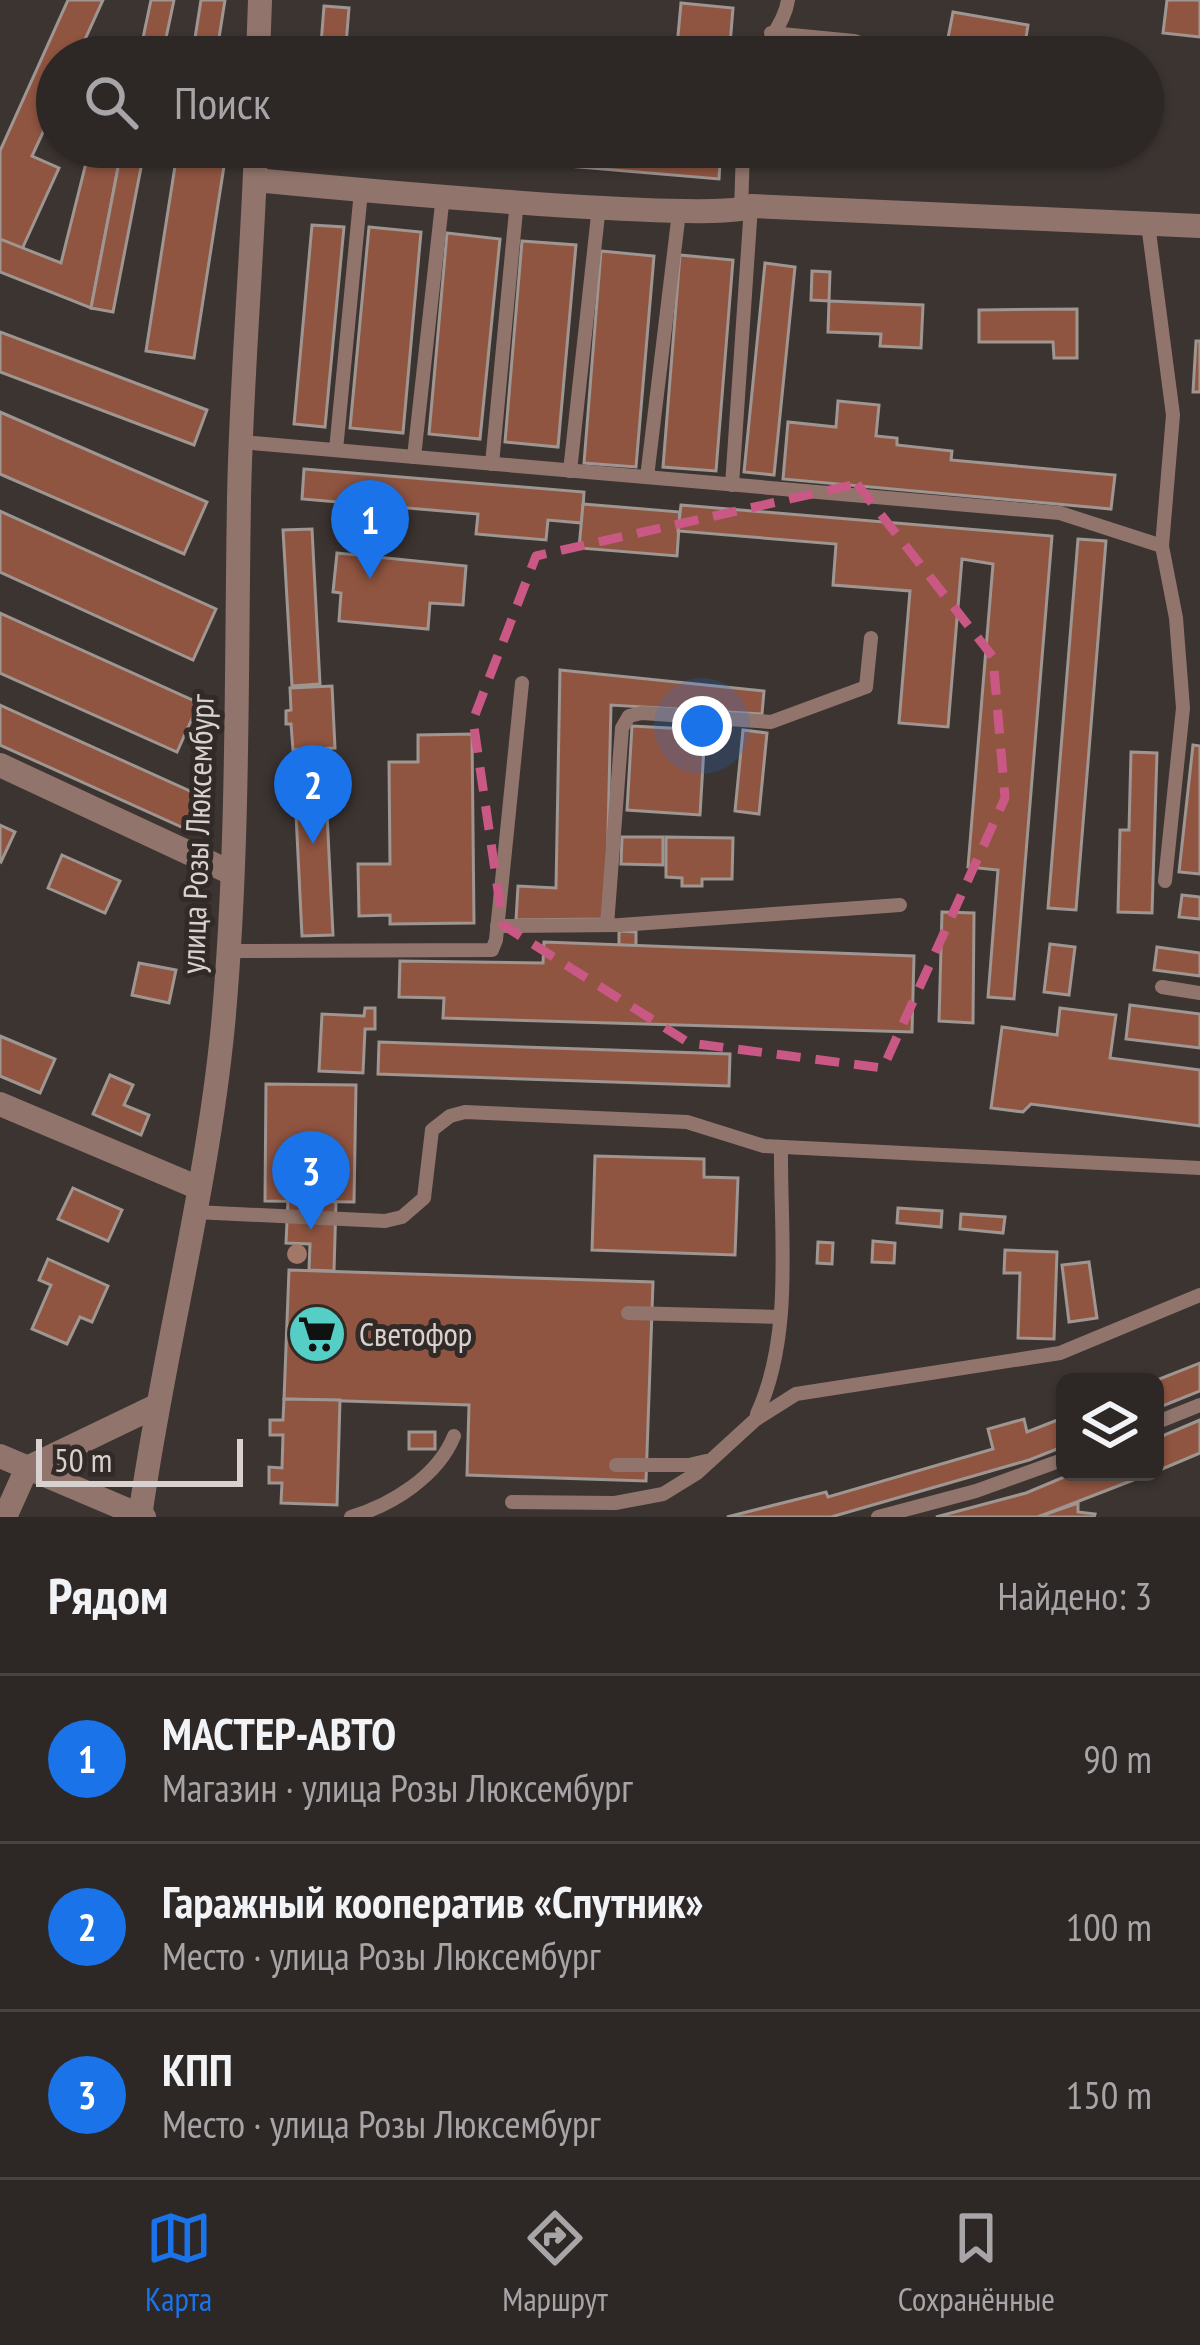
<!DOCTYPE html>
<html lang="ru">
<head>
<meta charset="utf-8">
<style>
  body { margin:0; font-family:"PT Sans Narrow",sans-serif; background:#393332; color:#f1f3f6 }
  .controls { position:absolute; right:36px; bottom:36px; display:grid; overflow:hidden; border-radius:18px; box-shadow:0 3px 9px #0004 }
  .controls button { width:108px; height:108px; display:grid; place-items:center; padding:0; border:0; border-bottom:3px solid #484442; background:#2d2725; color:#f1f3f6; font:60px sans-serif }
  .scale { position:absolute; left:36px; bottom:30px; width:207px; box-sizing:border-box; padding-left:12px; border:6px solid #d7d2d0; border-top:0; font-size:33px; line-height:42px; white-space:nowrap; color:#d7d2d0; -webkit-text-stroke:9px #322a27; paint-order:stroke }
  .you { position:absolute; left:702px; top:726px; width:42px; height:42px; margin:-30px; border:9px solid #fff; border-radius:50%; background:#1a73e8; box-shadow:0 0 0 18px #1a73e833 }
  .badge { display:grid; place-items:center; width:78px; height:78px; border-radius:50%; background:#1a73e8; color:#fff; font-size:39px; font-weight:700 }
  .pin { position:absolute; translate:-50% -99px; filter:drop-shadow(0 3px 6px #0008) }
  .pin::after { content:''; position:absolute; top:63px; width:42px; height:36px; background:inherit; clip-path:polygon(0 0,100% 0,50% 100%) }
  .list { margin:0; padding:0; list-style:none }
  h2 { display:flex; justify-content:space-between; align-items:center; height:156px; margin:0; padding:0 48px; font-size:51px }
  h2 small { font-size:39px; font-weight:400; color:#a7a5a7 }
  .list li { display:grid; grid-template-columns:78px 1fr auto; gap:36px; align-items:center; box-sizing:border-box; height:168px; padding:0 48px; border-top:3px solid #484442 }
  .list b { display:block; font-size:45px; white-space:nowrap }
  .list p { margin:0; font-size:39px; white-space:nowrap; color:#a7a5a7 }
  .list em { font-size:39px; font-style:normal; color:#a7a5a7 }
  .icon { flex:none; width:66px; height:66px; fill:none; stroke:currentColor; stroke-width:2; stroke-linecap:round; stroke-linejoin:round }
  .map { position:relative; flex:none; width:1200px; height:1517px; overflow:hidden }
  .search { position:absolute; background:#2d2725; box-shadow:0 3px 9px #0004; left:36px; right:36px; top:36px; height:132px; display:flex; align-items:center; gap:30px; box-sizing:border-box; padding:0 42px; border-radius:66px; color:#a7a5a7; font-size:45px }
  .sheet { height:660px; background:#2d2725 }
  nav { display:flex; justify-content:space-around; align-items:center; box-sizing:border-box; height:168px; border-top:3px solid #484442; background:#2d2725; font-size:33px; color:#a7a5a7 }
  nav a { display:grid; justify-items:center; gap:6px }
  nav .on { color:#1a73e8 }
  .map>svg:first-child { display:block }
  .building { fill:#905541; stroke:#9f9591; stroke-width:3 }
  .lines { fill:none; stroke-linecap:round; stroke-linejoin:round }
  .service { stroke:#91756c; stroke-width:14 }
  .minor { stroke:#91756c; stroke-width:24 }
  .tree { fill:#a17767 }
  .marked { fill:none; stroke:#c95984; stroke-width:9; stroke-dasharray:24 15; stroke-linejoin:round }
  .labels { text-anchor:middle; stroke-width:10; stroke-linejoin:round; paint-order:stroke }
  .street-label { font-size:33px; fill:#d7d2d0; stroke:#322a27 }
  .poi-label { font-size:33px; fill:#d7d2d0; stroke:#322a27; text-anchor:start }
</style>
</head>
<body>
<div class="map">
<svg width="1200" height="1517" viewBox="0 0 1200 1517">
  <rect width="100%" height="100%" fill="#3c3431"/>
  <g class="building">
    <path d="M68,0H103L77,57H57V102L32,156L59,168L22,249L0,239V151Z"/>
    <path d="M151,0H174L162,57H139Z"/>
    <path d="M201,0H225L216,57H192Z"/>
    <path d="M1167,0H1200V37L1163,33Z"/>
    <path d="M681,3L733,8L729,57H676Z"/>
    <path d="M324,6L349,8L345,57H320Z"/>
    <path d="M953,12L1028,25L1024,51L948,38Z"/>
    <path d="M90,147H122L91,308L0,272V239L61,263Z"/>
    <path d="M122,147H145L113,312L91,308Z"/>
    <path d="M178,147H227L194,358L146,351Z"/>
    <path d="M342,147H721L719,179Z"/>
    <path d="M312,225L344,227L325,427L294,424Z"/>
    <path d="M369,227L421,232L403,433L350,428Z"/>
    <path d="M447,233L500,239L480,439L429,434Z"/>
    <path d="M522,241L576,245L558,447L505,442Z"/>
    <path d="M601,251L654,256L636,467L584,463Z"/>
    <path d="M680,255L733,260L716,471L663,467Z"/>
    <path d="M765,263L795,267L774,475L744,472Z"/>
    <path d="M812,271L830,272L829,301L811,300Z"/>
    <path d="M829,301L923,305L921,348L880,346L881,334L828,332Z"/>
    <path d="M1077,309V358H1054L1053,342H979V310Z"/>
    <path d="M0,332L207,410L194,445L0,372Z"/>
    <path d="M1196,341H1200V392H1193Z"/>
    <path d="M838,401L879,405L876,436L897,438V445L952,451L951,460L1115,475L1111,509L783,479L788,422L836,427Z"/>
    <path d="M0,412L207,502L184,554L0,474Z"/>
    <path d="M304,469L584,492L582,523L548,520L546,540L476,534L478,514L302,499Z"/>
    <path d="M583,504L680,512L677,556L579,548Z"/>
    <path d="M681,505L1052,536L1014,999L988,997L998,870L968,867L993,564L962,559L948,727L899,723L910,591L833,585L836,544L678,531Z"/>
    <path d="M0,511L216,609L193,660L0,572Z"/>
    <path d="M312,529L320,684L292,686L283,530Z"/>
    <path d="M1078,539L1106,541L1076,910L1048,908Z"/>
    <path d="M337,553L466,566L463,605L430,603L428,629L339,621L341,593L333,592Z"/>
    <path d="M0,613L199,703L177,752L0,673Z"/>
    <path d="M560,670L764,691L762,714L611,705L606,919L516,920L518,886L556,888Z"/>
    <path d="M332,686L335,748L293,750L291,724H286V711L291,710L290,688Z"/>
    <path d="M0,705L212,801L197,834L0,745Z"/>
    <path d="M632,726L705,730L700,815L627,810Z"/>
    <path d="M743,730L767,733L759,814L735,811Z"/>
    <path d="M472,734L474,923L390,924V915L359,916L358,864H390L389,762H418V735Z"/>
    <path d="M1193,745L1200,746V874L1179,872Z"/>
    <path d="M324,752L333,935L302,936L293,753Z"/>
    <path d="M1131,752L1157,753L1152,913L1118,912L1120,830H1129Z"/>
    <path d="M0,825L15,832L1,862L0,861Z"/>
    <path d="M622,837H663V865L621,864Z"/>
    <path d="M666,837L733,838L732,879H702V886H682V878L666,877Z"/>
    <path d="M62,855L120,881L105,913L48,888Z"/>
    <path d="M1182,895L1200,897V919L1179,917Z"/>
    <path d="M942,912L974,913L973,1023L939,1021Z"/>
    <path d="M619,931L636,932V946L619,945Z"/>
    <path d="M544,942L914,956L912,1032L443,1018L444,998L399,997L400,961L543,963Z"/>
    <path d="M1050,944L1075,947L1069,995L1044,992Z"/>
    <path d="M1157,947L1200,953V976L1154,970Z"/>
    <path d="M139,963L176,970L169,1003L132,995Z"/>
    <path d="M1130,1005L1200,1014V1048L1126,1039Z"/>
    <path d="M365,1008H375V1029H365L363,1073L319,1071L322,1014L364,1016Z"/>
    <path d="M1060,1008L1116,1015L1110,1058L1200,1070V1126L1031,1104L1023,1112L991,1108L1002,1027L1057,1035Z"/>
    <path d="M0,1036L55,1059L40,1093L0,1076Z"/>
    <path d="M379,1042L730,1054L729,1086L378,1074Z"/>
    <path d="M110,1075L133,1085L124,1105L149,1115L141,1135L93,1114Z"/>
    <path d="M266,1084L356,1085L354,1202L265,1201Z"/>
    <path d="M595,1156L704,1159V1177L738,1178L735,1255L592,1250Z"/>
    <path d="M73,1188L122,1210L108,1241L58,1219Z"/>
    <path d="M288,1200L336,1202L334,1271L309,1270L310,1244L286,1243Z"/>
    <path d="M898,1208L942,1211L941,1227L897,1223Z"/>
    <path d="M961,1214L1005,1217L1003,1233L960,1229Z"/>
    <path d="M873,1241L895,1243L894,1263L872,1262Z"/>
    <path d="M818,1242L833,1243L832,1264L817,1263Z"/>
    <path d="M1005,1250L1057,1252L1054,1339L1018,1338L1020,1273H1004Z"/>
    <path d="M48,1259L108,1286L92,1322L80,1317L67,1344L32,1329L51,1285L39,1280Z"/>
    <path d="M1089,1262L1097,1318L1069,1322L1062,1265Z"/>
    <path d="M289,1270L653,1282L646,1481L467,1475L469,1405L284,1399Z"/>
    <path d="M1200,1363V1391L1155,1409V1382H1152Z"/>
    <path d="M284,1399L340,1400L337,1505L281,1503L282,1483H269V1467L282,1468L283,1435H270V1420H283Z"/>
    <path d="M1065,1417V1446L1029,1460L831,1517H727L826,1492L828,1497L993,1449L988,1429L1024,1419L1027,1432Z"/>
    <path d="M1200,1420V1453L1155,1472V1439Z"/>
    <rect x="409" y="1432" width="26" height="17"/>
    <path d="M1076,1472H1154L1038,1517H936L1026,1493Z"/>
    <path d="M1078,1503V1512L1095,1514L1094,1517H1038Z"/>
  </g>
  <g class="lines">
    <g class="service">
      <path d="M771,33L854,41L902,57"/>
      <path d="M762,57C770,36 785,21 788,0"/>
      <path d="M741,213L743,147"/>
      <path d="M1148,224L1173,415L1162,546L1176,618L1183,708L1165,881"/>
      <path d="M241,442L1060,513L1162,546"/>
      <path d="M336,450L361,191"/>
      <path d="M414,457L443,195"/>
      <path d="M492,464L517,200"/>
      <path d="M570,471L599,206"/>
      <path d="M647,477L679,212"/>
      <path d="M732,485L751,206"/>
      <path d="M607,925L622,728L629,716L642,713L771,722L866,687L871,638"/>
      <path d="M497,926L620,925L900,905"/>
      <path d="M229,951L492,950L496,940L522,683"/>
      <path d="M1162,987L1200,993"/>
      <path d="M195,1212L385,1221L402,1217L424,1198L432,1130L450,1116L465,1112L687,1122L764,1146L1200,1168"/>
      <path d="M628,1313L780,1317"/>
      <path d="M757,1414C794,1334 780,1234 781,1147"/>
      <path d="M1155,1423L1200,1405"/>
      <path d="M616,1465H689L706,1461"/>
      <path d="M512,1502L615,1503L663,1494L697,1473L755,1420L796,1394L1060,1353L1200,1295"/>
      <path d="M351,1517C392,1505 438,1476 454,1436"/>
      <path d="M878,1517L976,1491L1065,1459"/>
    </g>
    <g class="minor">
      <path d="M258,57L260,0"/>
      <path d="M255,180C316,186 724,225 751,206L1200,226"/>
      <path d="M0,765L232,873"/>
      <path d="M0,1104L199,1188"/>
      <path d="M0,1456L144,1517"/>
      <path d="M5,1517L27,1468L156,1406"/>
      <path d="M140,1517C163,1352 207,1191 223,1025C239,851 236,675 239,500C241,382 252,265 256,147"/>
    </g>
  </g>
  <circle class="tree" cx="297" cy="1254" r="10"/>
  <path class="marked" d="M857,484L993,657L1005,798L883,1068L689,1043L503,925L473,720L536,556Z"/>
  <defs>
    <g id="supermarket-disc" transform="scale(3)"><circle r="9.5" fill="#55cec6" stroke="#322a27"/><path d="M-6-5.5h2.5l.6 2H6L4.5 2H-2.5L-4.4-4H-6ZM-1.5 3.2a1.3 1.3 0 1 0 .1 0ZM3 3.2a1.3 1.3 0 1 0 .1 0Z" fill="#111"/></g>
  </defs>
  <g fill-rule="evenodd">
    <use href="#supermarket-disc" x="317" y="1334"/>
  </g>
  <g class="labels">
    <g class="street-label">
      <text transform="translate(197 834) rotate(-88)" y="12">улица Розы Люксембург</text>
    </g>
    <g class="poi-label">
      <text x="359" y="1346">Светофор</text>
    </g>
  </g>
</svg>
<div class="controls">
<button><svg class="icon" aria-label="layers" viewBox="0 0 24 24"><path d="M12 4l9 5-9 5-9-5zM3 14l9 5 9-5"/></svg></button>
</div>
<div class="scale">50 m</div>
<div class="you"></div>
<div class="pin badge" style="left:370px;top:579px">1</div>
<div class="pin badge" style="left:313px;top:844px">2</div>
<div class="pin badge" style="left:311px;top:1230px">3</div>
<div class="search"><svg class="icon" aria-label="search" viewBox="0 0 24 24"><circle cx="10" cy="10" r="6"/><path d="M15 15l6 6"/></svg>Поиск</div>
</div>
<section class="sheet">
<h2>Рядом<small>Найдено: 3</small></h2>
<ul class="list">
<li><span class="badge">1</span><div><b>МАСТЕР-АВТО</b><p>Магазин · улица Розы Люксембург</p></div><em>90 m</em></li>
<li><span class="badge">2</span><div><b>Гаражный кооператив «Спутник»</b><p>Место · улица Розы Люксембург</p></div><em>100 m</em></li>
<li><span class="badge">3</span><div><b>КПП</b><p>Место · улица Розы Люксембург</p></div><em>150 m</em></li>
</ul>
</section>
<nav>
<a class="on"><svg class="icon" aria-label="map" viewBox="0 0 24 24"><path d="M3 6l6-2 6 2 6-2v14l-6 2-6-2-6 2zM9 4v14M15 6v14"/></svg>Карта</a>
<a><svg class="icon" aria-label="directions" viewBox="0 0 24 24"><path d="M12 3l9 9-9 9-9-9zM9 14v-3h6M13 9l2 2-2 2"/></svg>Маршрут</a>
<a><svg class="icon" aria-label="saved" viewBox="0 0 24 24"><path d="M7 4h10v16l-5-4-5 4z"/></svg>Сохранённые</a>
</nav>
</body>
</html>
